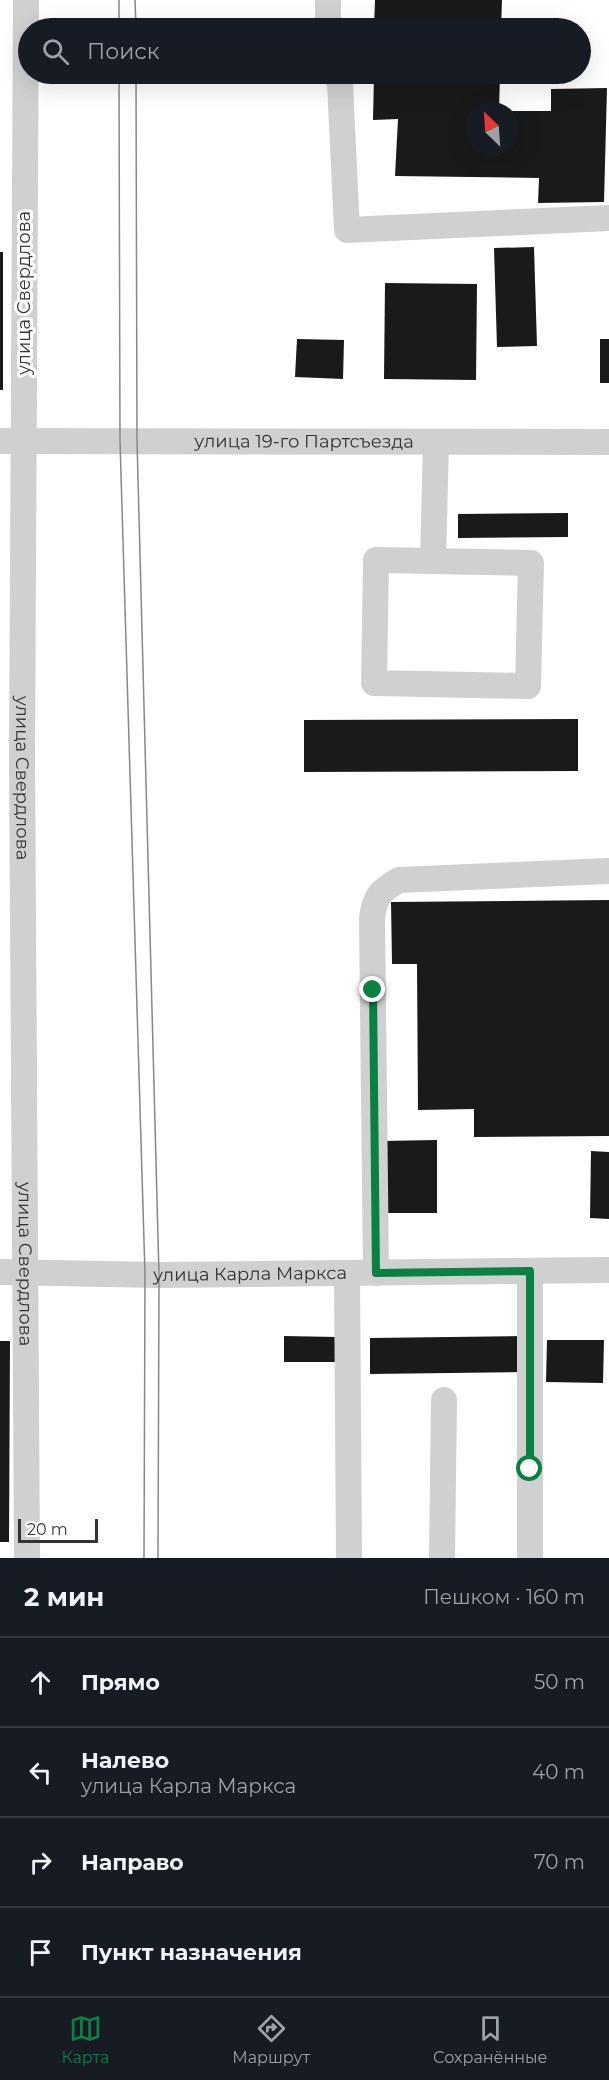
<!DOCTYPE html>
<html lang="ru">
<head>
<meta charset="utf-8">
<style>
  body { margin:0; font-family:Montserrat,sans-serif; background:#20242c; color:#f1f3f6 }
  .compass { position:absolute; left:465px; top:102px; width:54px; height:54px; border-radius:50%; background:#171b24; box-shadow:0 6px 24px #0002; rotate:335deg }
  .scale { position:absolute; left:18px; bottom:15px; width:80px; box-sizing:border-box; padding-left:6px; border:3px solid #333; border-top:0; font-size:16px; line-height:21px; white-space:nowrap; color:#333; -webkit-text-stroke:4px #fff; paint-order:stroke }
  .stop { position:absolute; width:18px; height:18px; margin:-14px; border:4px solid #0b8043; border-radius:50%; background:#fff }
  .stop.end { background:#0b8043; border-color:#fff; box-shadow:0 2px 6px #0008 }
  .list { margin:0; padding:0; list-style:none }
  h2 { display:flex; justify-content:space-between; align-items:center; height:78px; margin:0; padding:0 24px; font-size:26px }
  h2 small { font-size:20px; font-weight:400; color:#9ea1a6 }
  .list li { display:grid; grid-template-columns:39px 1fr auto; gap:18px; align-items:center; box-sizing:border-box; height:90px; padding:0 24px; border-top:2px solid #363941 }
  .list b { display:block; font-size:22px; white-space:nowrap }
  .list p { margin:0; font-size:20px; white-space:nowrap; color:#9ea1a6 }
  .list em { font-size:20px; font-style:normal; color:#9ea1a6 }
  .icon { flex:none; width:33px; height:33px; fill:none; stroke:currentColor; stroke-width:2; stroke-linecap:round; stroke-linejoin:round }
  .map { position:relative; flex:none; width:609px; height:1558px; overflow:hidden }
  .search { position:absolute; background:#171b24; box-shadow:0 6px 24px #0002; left:18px; right:18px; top:18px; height:66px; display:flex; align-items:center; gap:15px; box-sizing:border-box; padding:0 21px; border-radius:33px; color:#9ea1a6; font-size:22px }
  .sheet { height:438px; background:#171b24 }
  nav { display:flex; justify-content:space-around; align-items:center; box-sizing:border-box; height:84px; border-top:2px solid #363941; background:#171b24; font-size:16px; color:#9ea1a6 }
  nav a { display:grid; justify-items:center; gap:3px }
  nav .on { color:#0b8043 }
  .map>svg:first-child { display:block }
  .building { fill:#1a1a1a }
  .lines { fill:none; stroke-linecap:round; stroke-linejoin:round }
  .minor { stroke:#d0d0d0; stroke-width:26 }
  .tram { stroke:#888; stroke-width:1.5 }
  .route { stroke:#0b8043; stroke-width:8 }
  .labels { text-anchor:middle; stroke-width:6; stroke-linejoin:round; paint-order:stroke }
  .street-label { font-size:18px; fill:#333; stroke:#fff }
</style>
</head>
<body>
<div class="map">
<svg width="609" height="1558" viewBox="0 0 609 1558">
  <rect width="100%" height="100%" fill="#fff"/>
  <g class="building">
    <path d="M375,0H502L501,28H374Z"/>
    <path d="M374,74H500L499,111H474V147H510V111H551V89L607,88L604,202L538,203L539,178L395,176L398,119L373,120Z"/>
    <path d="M534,247L537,346L497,347L494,248Z"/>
    <rect x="0" y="252" width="3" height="138"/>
    <path d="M385,283L477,284L476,380L384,379Z"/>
    <path d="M297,339L344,340L343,379L295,377Z"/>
    <rect x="600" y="339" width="9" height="44"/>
    <path d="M568,513V537L458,538V514Z"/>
    <path d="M578,719V771L304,772V720Z"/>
    <path d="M609,900V1136L474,1137V1109L418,1110L417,964H392L391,902Z"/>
    <path d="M437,1140V1213H382V1141Z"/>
    <path d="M591,1151L609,1152V1219L590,1218Z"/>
    <path d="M284,1336L337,1337V1362H284Z"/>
    <path d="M523,1336V1372L370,1374V1338Z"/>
    <path d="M547,1340H604L603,1383L546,1382Z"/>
    <path d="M0,1341H10L9,1542H0Z"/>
  </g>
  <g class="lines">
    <g class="minor">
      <path id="s1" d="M26,0L22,758L27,1558"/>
      <path d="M328,28V0"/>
      <path d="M336,74L340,84L347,230L609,218"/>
      <path id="s2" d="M0,441L609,442"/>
      <path d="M433,561L531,563L528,686L374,683L376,560L433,561L436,442"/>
      <path d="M530,1271V1558"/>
      <path id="s3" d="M0,1272L159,1275L609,1270"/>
      <path d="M347,1273L349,1558"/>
      <path d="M376,1273L372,918C375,896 380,891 399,880L609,871"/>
      <path d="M442,1558L444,1400"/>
    </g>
    <g class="tram">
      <path d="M119,0V28"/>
      <path d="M135,0L136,28"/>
      <path d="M119,74L120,441L145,1274L144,1558"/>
      <path d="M136,74L137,441L159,1275L158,1558"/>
    </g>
  </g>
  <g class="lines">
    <path class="route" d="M373,990L376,1273L530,1271V1469"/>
  </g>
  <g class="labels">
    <g class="street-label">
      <text transform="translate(24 293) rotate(-90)" y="6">улица Свердлова</text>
      <text dy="6" stroke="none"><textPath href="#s2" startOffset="304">улица 19-го Партсъезда</textPath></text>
      <text dy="6" stroke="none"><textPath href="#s1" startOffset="778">улица Свердлова</textPath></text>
      <text dy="6" stroke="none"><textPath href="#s1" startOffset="1264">улица Свердлова</textPath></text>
      <text dy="6" stroke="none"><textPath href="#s3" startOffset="250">улица Карла Маркса</textPath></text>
    </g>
  </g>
</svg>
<svg class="compass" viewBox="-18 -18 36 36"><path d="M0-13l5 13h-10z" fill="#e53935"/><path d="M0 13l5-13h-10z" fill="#9ea1a6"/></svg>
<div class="scale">20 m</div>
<div class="stop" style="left:530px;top:1469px"></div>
<div class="stop end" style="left:373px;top:990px"></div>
<div class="search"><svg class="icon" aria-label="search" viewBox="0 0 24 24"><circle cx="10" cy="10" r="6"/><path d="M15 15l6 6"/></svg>Поиск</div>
</div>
<section class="sheet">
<h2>2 мин<small>Пешком · 160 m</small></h2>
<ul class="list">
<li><svg class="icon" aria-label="ahead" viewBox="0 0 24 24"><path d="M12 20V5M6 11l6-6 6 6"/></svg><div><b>Прямо</b></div><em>50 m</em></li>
<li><svg class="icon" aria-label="left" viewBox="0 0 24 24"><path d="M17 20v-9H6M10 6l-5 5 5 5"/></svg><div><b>Налево</b><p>улица Карла Маркса</p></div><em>40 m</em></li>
<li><svg class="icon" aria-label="right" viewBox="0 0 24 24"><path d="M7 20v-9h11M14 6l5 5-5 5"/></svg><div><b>Направо</b></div><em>70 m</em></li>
<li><svg class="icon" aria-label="arrive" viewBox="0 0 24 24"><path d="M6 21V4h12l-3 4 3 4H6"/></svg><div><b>Пункт назначения</b></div></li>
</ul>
</section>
<nav>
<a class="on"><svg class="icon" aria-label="map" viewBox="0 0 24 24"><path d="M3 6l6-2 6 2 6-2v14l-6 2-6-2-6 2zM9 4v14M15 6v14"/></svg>Карта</a>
<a><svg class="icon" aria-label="directions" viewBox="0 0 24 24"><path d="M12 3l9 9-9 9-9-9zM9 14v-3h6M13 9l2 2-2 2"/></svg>Маршрут</a>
<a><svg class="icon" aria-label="saved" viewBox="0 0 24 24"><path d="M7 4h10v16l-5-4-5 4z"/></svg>Сохранённые</a>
</nav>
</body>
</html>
